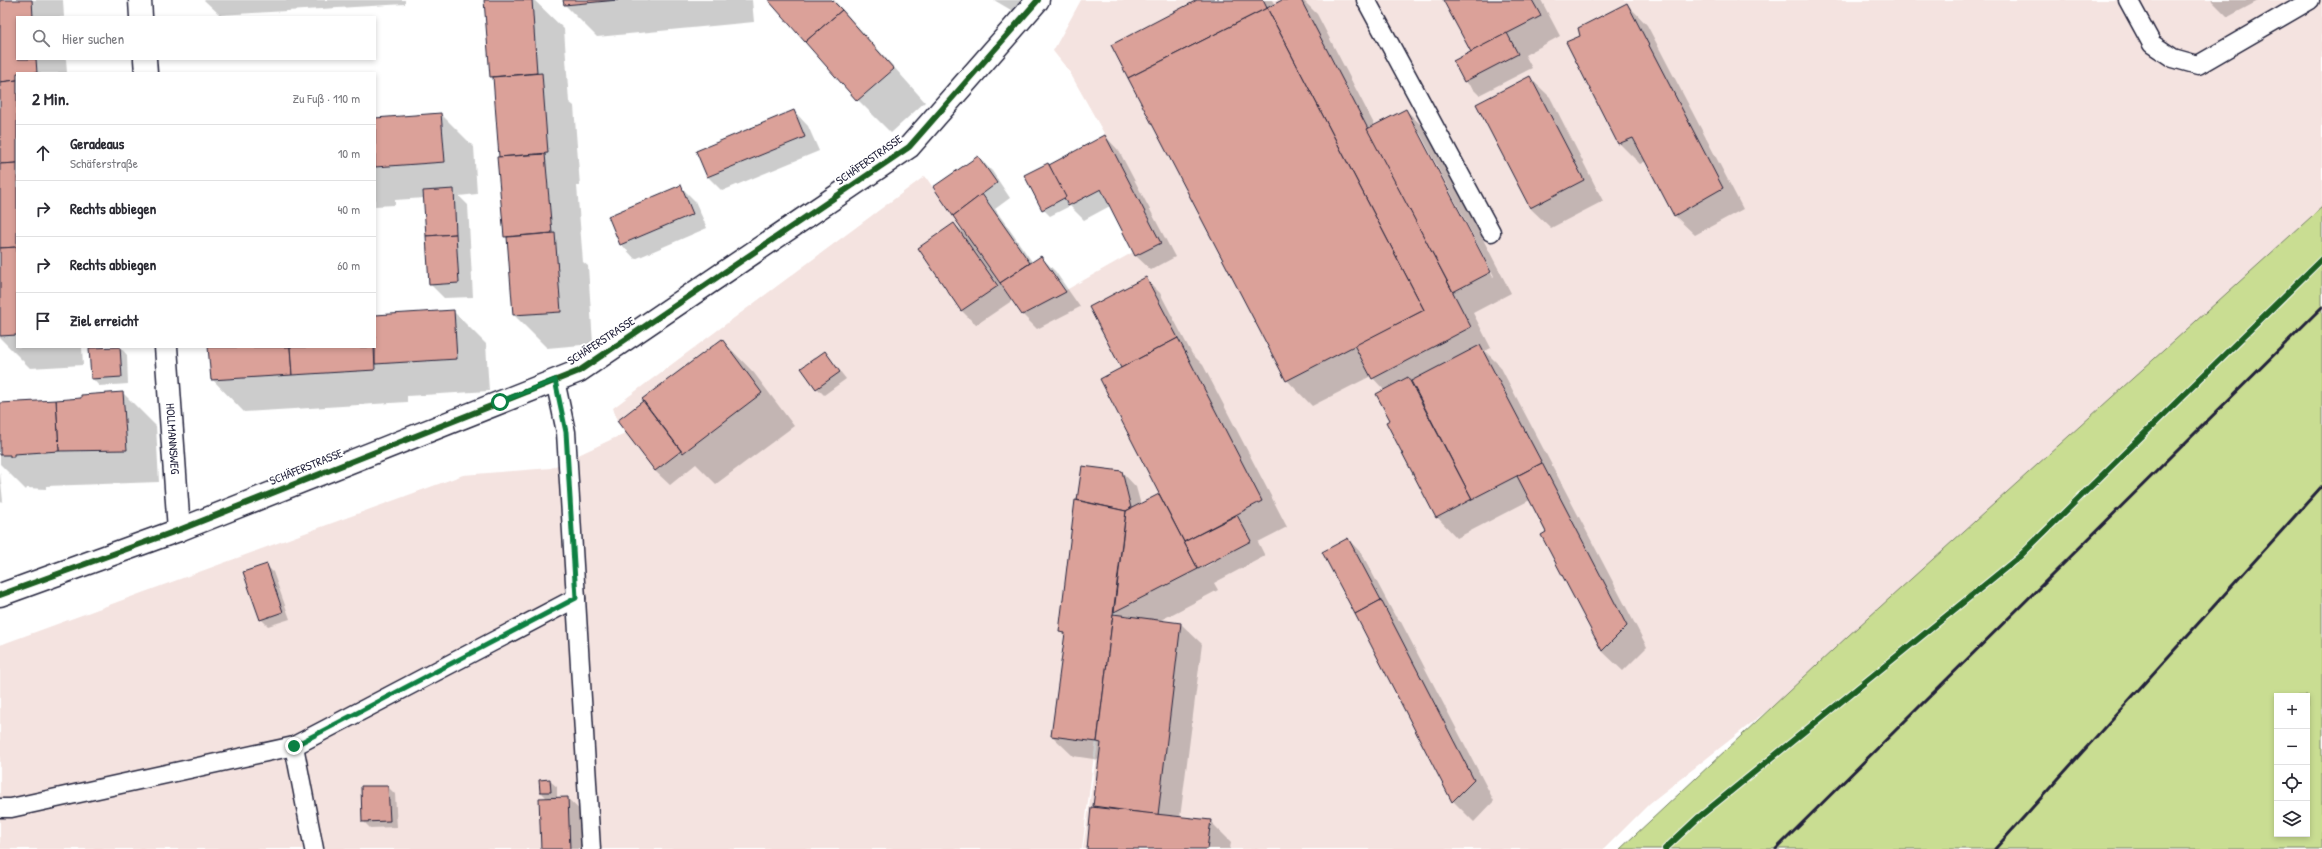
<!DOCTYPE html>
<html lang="de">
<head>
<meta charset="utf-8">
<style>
  body { margin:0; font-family:"Patrick Hand",sans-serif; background:#f2f2f3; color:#2b2b33 }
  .controls { position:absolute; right:12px; bottom:12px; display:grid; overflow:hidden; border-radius:0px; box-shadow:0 2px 6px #0003 }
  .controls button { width:36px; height:36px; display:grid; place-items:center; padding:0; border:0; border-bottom:1px solid #e1e1e2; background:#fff; color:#2b2b33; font:20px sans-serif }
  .stop { position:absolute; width:12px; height:12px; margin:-9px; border:3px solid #0b8043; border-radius:50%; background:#fff }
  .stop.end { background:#0b8043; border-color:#fff; box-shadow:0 1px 4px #0008 }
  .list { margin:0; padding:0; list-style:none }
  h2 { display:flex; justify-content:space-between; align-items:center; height:52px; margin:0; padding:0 16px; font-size:17px }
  h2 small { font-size:13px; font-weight:400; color:#7c7c81 }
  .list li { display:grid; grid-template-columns:26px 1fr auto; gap:12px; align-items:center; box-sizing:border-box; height:56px; padding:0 16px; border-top:1px solid #e1e1e2 }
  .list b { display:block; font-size:15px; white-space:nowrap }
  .list p { margin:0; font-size:13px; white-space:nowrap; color:#7c7c81 }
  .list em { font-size:13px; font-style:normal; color:#7c7c81 }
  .icon { flex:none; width:22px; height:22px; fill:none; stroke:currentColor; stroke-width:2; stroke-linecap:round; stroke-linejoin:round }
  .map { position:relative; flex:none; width:2322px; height:849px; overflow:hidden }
  .search { position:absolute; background:#fff; box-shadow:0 2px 6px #0003; left:16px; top:16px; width:360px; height:44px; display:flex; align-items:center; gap:10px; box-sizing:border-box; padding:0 14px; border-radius:0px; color:#7c7c81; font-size:15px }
  .panel { position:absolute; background:#fff; box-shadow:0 2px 6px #0003; left:16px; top:72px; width:360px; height:276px; border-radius:0px }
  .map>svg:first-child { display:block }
  .built { fill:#f4e3e0 }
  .green { fill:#c9dd92; stroke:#768066; fill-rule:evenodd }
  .shadow { fill:#0003; fill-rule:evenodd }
  .building { fill:#dba199; stroke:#22223b }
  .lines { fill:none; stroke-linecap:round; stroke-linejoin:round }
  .lane-casing { stroke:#22223b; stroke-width:21 }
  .street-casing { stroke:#22223b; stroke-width:25 }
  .lane { stroke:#fff; stroke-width:18 }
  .street { stroke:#fff; stroke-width:22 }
  .rail { stroke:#22223b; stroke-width:3 }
  .cycleway-casing { stroke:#fff; stroke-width:8 }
  .cycleway { stroke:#1b5e20; stroke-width:6 }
  .route { stroke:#0b8043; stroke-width:5 }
  .labels { text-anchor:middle; stroke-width:4; stroke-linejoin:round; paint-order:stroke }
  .street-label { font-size:12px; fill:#22223b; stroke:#fff }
</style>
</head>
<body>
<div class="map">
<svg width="2322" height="849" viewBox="0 0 2322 849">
  <rect width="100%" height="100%" fill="#fff"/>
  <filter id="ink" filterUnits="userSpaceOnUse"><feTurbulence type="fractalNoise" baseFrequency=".025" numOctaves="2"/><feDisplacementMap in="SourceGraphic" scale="8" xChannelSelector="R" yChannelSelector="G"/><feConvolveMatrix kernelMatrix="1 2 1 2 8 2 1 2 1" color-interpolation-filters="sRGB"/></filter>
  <g filter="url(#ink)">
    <path class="built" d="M1081,0H2322V236L1773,706L1650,803L1604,849H1083L1131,509L1085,501L1125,511L1082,849H0V645L463,475L551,468L625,433L617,421L613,408L925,176L1022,315L1158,238L1105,135L1069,71L1053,51Z"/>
    <path class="green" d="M2322,207V849H1620L1848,636ZM2277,696H2307V834H2277Z"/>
    <g class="shadow">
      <path d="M0,0H63L64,17H17V59H66L67,73H17V347H82L83,365L30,368L0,338Z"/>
      <path d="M204,0H405V4L220,15Z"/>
      <path d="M488,0H534L564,29L569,102L574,106L580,186H577L583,262L588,266L593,344L547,348L514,315L509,240L505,236L494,79L491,77Z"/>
      <path d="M564,0H752L754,22L597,37L565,5Z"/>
      <path d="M769,0H834L925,102L891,133L858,100Z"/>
      <path d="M994,0H1023L1016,13Z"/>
      <path d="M1198,0H1272L1275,5L1285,0H1303L1317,14L1375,126L1406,110L1426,130L1511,293L1473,313L1491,348L1485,351L1500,366L1647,647L1623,671L1602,651L1530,500L1457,538L1437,517L1391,421L1385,391L1371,376L1312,406L1287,380ZM1417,133H1420L1494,276L1493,277Z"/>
      <path d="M1445,0H1541L1560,36L1525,55L1532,68L1479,95L1465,81L1472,52Z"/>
      <path d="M2211,0H2260L2228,17Z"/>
      <path d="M1627,4L1647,25L1743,209L1695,235L1674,215L1646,161L1640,164L1619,143L1581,36Z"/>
      <path d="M1529,77L1550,97L1603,201L1551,228L1530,208Z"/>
      <path d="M794,111L808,126L819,151L722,191L708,177Z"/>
      <path d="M441,114L474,147L477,194L459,196L468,205L473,297L444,298L430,284L425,198L395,200V205L375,206V119Z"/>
      <path d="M1105,136L1119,151L1175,257L1151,270L1136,256L1110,206L1084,220L1070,206L1050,216L1043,209L1049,166Z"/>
      <path d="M978,157L992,171L1010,198L995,209L1033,263L1041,257L1055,271L1080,307L1037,329L1023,315L1013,300L976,325L962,311L919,248L954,224L968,236Z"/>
      <path d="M681,187L695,201L707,228L635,259L621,244Z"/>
      <path d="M1146,279L1160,293L1192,354L1203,365L1287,527L1258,542L1265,556L1214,583L1218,590L1159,621L1181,624L1202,644L1180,818L1210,821L1231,842L1230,849H1088L1100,760L1073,756L1052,736L1065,637L1060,631L1080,502L1078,500L1122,472L1136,487L1141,505L1159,495L1162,499L1123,368ZM1211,561L1212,563L1205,567V564Z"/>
      <path d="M453,311L486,344L489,391L407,396V402L244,412L212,379L209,347H375V316Z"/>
      <path d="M722,340L754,373L794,426L716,484L696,464L670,485L655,471L647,407Z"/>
      <path d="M120,347L127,355L128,384L99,386L92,378Z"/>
      <path d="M825,352L846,379L824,395L817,388Z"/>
      <path d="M123,393L156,426L159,482L46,486V489L27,488L26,490L0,464V404L83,399Z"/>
      <path d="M0,472L3,501L0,502Z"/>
      <path d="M1348,539L1362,554L1395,616L1401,622L1494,801L1474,822L1453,801L1324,552Z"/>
      <path d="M266,565L273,572L290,619L268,626L261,619Z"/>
      <path d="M549,780L557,787V798H567L582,812L583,849H542L547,798L541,792Z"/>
      <path d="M388,787L395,794L397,827L370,828L363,821Z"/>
    </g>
    <g class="building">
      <path d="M0,0H32L33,17H17V59H36L37,73H17V80L0,82Z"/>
      <path d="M484,0H532L537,73L490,77Z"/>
      <path d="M563,0H618L564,5Z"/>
      <path d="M768,0H832L842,10L805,42Z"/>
      <path d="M1197,0H1263L1267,8L1128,78L1111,45Z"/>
      <path d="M1282,0H1301L1471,327L1372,379L1354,345L1424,310L1267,8Z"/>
      <path d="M1443,0H1532L1541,16L1471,52Z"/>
      <path d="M1627,3L1723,188L1674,216L1633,138L1618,144L1566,42L1580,36L1578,28Z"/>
      <path d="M1267,8L1424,310L1286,381L1128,78Z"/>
      <path d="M842,10L894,69L857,101L805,42Z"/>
      <path d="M1507,33L1518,54L1464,82L1453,61Z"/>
      <path d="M542,73L548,153L499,157L493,77Z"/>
      <path d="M1530,76L1584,180L1530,208L1476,104Z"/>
      <path d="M17,80V163L0,164V82Z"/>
      <path d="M1406,109L1491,272L1453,292L1367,129Z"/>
      <path d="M794,110L805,137L707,177L696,151Z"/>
      <path d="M441,113L445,162L375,167V118Z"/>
      <path d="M1105,135L1161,243L1135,256L1101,189L1068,206L1049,165Z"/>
      <path d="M545,154L552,233L504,237L497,157Z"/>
      <path d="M978,156L997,183L953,216L933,187Z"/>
      <path d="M17,163V247L0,248V164Z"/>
      <path d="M1048,163L1066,197L1042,210L1024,175Z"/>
      <path d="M681,185L693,214L620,245L608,216Z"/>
      <path d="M454,189L456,234L426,236L423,191Z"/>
      <path d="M982,194L1030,263L1000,283L953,216Z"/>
      <path d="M954,223L998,286L961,311L918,248Z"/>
      <path d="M555,233L561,312L513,315L507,237Z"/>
      <path d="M456,234L459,283L429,285L426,236Z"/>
      <path d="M17,247V335L0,336V248Z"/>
      <path d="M1041,256L1066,292L1022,315L1000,283Z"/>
      <path d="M1146,277L1178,338L1121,368L1089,307Z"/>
      <path d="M454,310L457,359L375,364V315Z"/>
      <path d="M1178,338L1262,501L1184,542L1100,379Z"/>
      <path d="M722,339L762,393L683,453L642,399Z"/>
      <path d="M1480,345L1542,463L1472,499L1411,381Z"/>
      <path d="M120,347L122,377L91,379L89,348Z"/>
      <path d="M208,347H290L292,375L211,380Z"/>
      <path d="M290,347H374L375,370L292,375Z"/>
      <path d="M825,351L840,372L816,389L801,368Z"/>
      <path d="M1408,377L1472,499L1436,518L1386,422L1390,420L1376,394Z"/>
      <path d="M123,392L127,450L59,451L56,400L81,398V395Z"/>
      <path d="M56,400L59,451L14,454V457H10V455H0V403Z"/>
      <path d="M643,401L681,451L655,471L617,421Z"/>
      <path d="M1542,463L1627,626L1602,651L1541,535L1546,532L1517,476Z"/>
      <path d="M1082,466L1122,471L1131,508L1126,511L1077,500Z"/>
      <path d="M1159,494L1198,569L1114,612L1126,511Z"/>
      <path d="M1075,500L1126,511L1097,742L1051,736L1065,633L1059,632Z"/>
      <path d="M1237,515L1251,541L1198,569L1184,542Z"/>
      <path d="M1348,538L1381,600L1355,614L1322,552Z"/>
      <path d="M267,564L283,612L260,620L243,572Z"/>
      <path d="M1381,600L1474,780L1452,802L1355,614Z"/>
      <path d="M1113,614L1181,623L1158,815L1093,806L1101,743L1097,742Z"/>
      <path d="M550,779L551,792H540L539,780Z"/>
      <path d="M361,786H388L390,821L362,822Z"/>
      <path d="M568,797L570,849H541L539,798Z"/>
      <path d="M1091,807L1211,820L1207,849H1087Z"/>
    </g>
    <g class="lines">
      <g class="lane-casing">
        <g id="lane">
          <path d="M1366,0L1491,232"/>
          <path d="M2128,0L2152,44L2173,58L2198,65L2310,0"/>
          <path d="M555,380L566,432L591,849"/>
          <path d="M294,746L314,849"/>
          <path d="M0,808H11L294,746L576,598"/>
        </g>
      </g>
      <g class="street-casing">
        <g id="street">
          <path d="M140,0L141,17"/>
          <path d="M145,59L146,73"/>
          <path id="s1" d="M166,347L179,530"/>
          <path d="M0,595L179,530L579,371L909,147L1038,0"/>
        </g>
      </g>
      <use href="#lane" class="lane"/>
      <use href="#street" class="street"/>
      <g class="rail">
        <path d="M1776,849L2322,307"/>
        <path d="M1995,849L2322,486"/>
      </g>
      <g class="cycleway-casing">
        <g id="cycleway">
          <path d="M0,595L179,530L579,371L909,147L1038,0"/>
          <path d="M1665,849L1699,817L2019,557L2322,259"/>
        </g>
      </g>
      <use href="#cycleway" class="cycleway"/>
    </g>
  </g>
  <g class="lines" filter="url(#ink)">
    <path class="route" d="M294,746L576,598L566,432L555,380L500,402"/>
  </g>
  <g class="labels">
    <g class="street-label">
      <text transform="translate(869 160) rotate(-35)" y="4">SCHÄFERSTRASSE</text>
      <text transform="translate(601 341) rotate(-33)" y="4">SCHÄFERSTRASSE</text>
      <text dy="4" stroke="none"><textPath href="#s1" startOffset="92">HOLLMANNSWEG</textPath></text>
      <text transform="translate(306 467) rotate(-22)" y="4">SCHÄFERSTRASSE</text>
    </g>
  </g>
</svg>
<div class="controls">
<button>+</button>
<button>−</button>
<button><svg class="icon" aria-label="locate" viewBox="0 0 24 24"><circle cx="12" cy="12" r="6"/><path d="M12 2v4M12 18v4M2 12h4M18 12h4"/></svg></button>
<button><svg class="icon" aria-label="layers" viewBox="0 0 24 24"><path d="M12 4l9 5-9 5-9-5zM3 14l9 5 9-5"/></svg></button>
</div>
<div class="stop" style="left:500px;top:402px"></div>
<div class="stop end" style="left:294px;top:746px"></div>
<div class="search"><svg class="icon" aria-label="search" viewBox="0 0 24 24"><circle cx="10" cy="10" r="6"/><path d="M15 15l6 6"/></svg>Hier suchen</div>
<section class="panel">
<h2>2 Min.<small>Zu Fuß · 110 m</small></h2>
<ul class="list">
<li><svg class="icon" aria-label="ahead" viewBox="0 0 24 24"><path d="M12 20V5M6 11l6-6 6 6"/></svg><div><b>Geradeaus</b><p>Schäferstraße</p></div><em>10 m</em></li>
<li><svg class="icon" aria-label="right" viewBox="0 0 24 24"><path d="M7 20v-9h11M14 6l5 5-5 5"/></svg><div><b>Rechts abbiegen</b></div><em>40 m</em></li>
<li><svg class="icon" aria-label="right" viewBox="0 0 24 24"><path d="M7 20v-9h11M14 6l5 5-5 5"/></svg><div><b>Rechts abbiegen</b></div><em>60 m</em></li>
<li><svg class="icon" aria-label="arrive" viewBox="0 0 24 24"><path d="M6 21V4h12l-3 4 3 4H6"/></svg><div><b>Ziel erreicht</b></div></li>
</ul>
</section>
</div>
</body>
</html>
